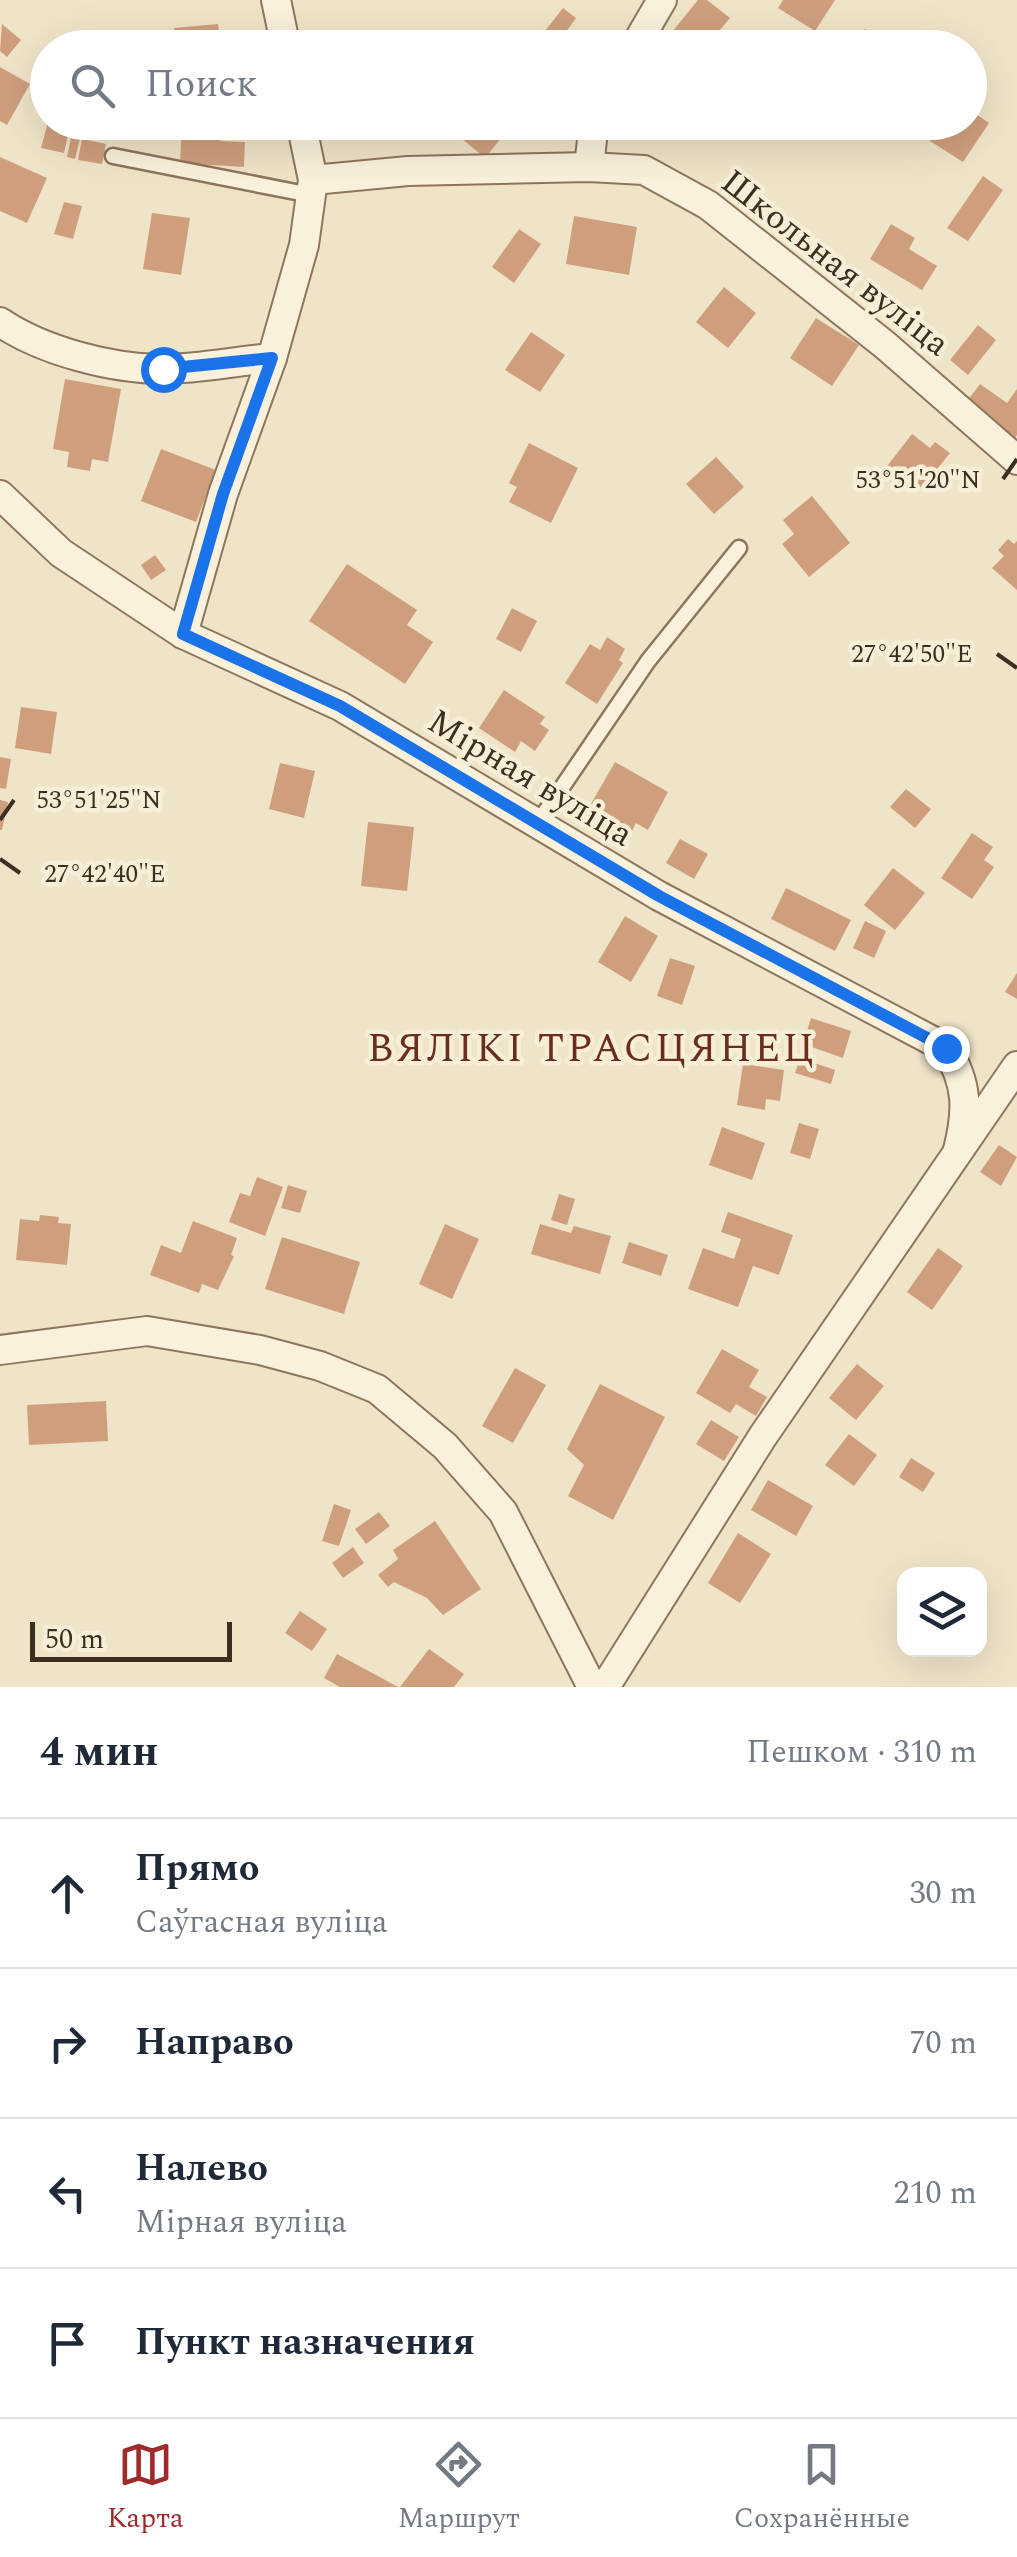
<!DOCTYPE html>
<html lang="ru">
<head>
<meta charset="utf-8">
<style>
  body { margin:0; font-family:Spectral,serif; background:#f2f2f3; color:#1f2937 }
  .controls { position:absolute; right:30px; bottom:30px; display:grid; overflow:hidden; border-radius:20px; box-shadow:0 10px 40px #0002 }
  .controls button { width:90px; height:90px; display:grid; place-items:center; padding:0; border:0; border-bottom:2px solid #e0e1e3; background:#fff; color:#1f2937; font:50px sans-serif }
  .scale { position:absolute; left:30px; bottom:25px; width:202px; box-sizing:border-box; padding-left:10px; border:5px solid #3d2e20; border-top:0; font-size:28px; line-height:35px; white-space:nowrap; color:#3d2e20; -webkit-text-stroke:8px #f7eed8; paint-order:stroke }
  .stop { position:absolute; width:30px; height:30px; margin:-22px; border:8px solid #1a73e8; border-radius:50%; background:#fff }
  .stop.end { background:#1a73e8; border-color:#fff; box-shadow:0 2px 10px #0008 }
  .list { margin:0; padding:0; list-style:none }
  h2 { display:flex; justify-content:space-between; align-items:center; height:130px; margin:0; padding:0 40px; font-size:42px }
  h2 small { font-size:32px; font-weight:400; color:#747a83 }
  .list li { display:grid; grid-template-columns:65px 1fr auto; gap:30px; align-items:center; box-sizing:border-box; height:150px; padding:0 40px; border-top:2px solid #e0e1e3 }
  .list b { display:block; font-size:38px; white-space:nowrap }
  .list p { margin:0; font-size:32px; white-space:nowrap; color:#747a83 }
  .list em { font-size:32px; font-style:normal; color:#747a83 }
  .icon { flex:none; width:55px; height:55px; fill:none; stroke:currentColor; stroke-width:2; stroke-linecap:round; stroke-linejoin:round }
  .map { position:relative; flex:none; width:1017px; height:1687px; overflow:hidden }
  .search { position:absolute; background:#fff; box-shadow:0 10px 40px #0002; left:30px; right:30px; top:30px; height:110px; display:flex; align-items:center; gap:25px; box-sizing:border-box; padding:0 35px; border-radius:55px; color:#747a83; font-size:38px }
  .sheet { height:730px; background:#fff }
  nav { display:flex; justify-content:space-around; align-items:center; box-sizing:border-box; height:140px; border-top:2px solid #e0e1e3; background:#fff; font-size:28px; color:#747a83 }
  nav a { display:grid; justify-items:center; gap:5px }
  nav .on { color:#9e2a2b }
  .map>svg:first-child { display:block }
  .building { fill:#cf9f7d }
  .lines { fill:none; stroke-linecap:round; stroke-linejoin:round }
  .lane-casing { stroke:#8d765c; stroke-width:19 }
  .street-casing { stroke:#8d765c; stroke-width:32 }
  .lane { stroke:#faf1dc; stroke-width:14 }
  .street { stroke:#faf1dc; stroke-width:28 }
  .route { stroke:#1a73e8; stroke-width:12 }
  .ticks { fill:none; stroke:#3d2e20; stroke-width:4 }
  .labels { text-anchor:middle; stroke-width:9; stroke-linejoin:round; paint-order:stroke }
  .street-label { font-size:35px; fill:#3d2e20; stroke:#f7eed8 }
  .quarter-label { font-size:40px; letter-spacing:2.5px; fill:#6b2e1e; stroke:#f7eed8 }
  .ticks-label { font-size:25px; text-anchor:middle; fill:#3d2e20; stroke:#f7eed8; stroke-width:9; stroke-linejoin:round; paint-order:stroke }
</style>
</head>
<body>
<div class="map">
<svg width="1017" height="1687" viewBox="0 0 1017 1687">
  <rect width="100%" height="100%" fill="#f0e4c8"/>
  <g class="building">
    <path d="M698,0H707L730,18L705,48H678L667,38Z"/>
    <path d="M783,0H835L815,31L778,8Z"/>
    <path d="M563,8L576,18L555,47L541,36Z"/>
    <path d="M2,24L21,40L7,57L0,51Z"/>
    <path d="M218,24L220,37L207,38L208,48H176L174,28Z"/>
    <path d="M865,29L892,48H852Z"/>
    <path d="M0,67L30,84L7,125L0,121Z"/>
    <path d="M970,110L989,123L963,162L930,141L943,122H970Z"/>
    <path d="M48,122H71L64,153L41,148Z"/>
    <path d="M182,122H221L220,141L245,142L244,167L180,163Z"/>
    <path d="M474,122H514L485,158L461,138Z"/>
    <path d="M73,128L82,130L75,159L67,157Z"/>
    <path d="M82,139L106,144L102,164L78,160Z"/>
    <path d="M0,157L47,178L27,223L0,211Z"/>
    <path d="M983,176L1003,190L968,241L947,228Z"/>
    <path d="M64,202L82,206L73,239L54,234Z"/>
    <path d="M152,213L190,218L181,275L143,269Z"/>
    <path d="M574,216L637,227L629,275L566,264Z"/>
    <path d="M891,224L915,238L909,249L937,266L922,290L870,259Z"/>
    <path d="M519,229L541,244L514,283L492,267Z"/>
    <path d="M724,287L756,313L728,348L696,322Z"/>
    <path d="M816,318L859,345L832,386L790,358Z"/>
    <path d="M978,325L996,340L968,375L950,360Z"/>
    <path d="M531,332L565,355L540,392L505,370Z"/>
    <path d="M65,379L121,389L108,462L92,459L90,471L67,467L69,452L53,449Z"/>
    <path d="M980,384L1007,403L1017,389V435L1013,441L964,405Z"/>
    <path d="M912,434L930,448L935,442L950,453L922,488L912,480L903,491L881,474Z"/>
    <path d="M529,443L578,468L551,523L509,502L517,487L509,483Z"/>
    <path d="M161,449L216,470L196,522L141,501Z"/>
    <path d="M716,457L744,487L714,514L686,484Z"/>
    <path d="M812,496L850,543L809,577L782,544L794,534L783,520Z"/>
    <path d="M1008,539L1014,544L1017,541V590L992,568L1004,556L998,550Z"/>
    <path d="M155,555L166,570L151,580L141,565Z"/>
    <path d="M347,564L417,610L407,625L433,642L405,684L309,621Z"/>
    <path d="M512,608L537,621L521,652L496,639Z"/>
    <path d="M607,637L625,649L619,660L623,663L597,704L565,683L590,644L600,650Z"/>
    <path d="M504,690L545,717L540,724L549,730L535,751L521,741L515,752L479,728Z"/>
    <path d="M21,707L57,712L51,754L15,748Z"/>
    <path d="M0,757L11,759L6,789L0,788Z"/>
    <path d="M615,762L668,792L648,830L636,823L631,833L588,809Z"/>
    <path d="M280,763L315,771L304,818L269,809Z"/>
    <path d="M906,789L931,809L915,828L890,807Z"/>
    <path d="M0,800L8,802L2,830H0Z"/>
    <path d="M368,822L414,827L407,891L361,886Z"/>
    <path d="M972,833L993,847L984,860L994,867L972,899L941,878Z"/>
    <path d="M680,839L708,854L694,879L666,863Z"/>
    <path d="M893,868L925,893L895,930L864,905Z"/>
    <path d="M786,888L851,920L835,951L771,919Z"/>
    <path d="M625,916L658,936L631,982L598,962Z"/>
    <path d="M865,921L886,931L874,958L853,948Z"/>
    <path d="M670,958L695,966L682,1005L657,996Z"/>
    <path d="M1017,973V999L1005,992Z"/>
    <path d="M811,1018L851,1031L843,1058L803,1044Z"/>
    <path d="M800,1058L835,1070L831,1084L795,1073Z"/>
    <path d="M743,1064L784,1070L780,1101L766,1099L765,1110L737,1105Z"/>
    <path d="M799,1123L819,1129L810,1159L790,1153Z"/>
    <path d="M722,1127L765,1143L752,1180L709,1165Z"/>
    <path d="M999,1145L1017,1157L1001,1186L980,1172Z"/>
    <path d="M257,1177L283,1187L265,1236L229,1222L240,1193L250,1196Z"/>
    <path d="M288,1185L307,1191L300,1213L281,1208Z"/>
    <path d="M559,1194L575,1199L567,1225L551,1220Z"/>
    <path d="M728,1212L793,1235L779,1275L753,1266L738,1307L688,1289L703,1248L734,1259L741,1239L721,1232Z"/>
    <path d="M40,1215L59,1217L58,1223L71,1224L67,1265L16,1260L20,1219L39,1221Z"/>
    <path d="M193,1221L237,1238L231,1255L234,1256L218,1290L202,1284L199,1293L150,1275L161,1245L181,1253Z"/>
    <path d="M445,1224L479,1239L452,1299L419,1284Z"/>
    <path d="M540,1224L571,1233L574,1226L611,1236L600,1274L531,1254Z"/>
    <path d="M282,1237L360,1262L344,1314L265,1289Z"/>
    <path d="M629,1242L668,1255L661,1276L622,1263Z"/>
    <path d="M938,1248L963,1266L932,1310L907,1292Z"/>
    <path d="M722,1349L759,1370L749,1387L767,1397L756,1416L736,1404L730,1413L696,1393Z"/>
    <path d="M857,1364L884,1386L856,1420L829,1398Z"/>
    <path d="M515,1368L546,1385L513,1443L482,1426Z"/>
    <path d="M600,1384L665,1417L613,1520L568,1496L584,1465L567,1449Z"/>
    <path d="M106,1401L108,1441L29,1445L27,1405Z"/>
    <path d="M711,1420L739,1437L724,1461L696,1444Z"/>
    <path d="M849,1434L877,1455L854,1486L825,1465Z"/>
    <path d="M911,1458L935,1473L923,1492L899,1477Z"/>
    <path d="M768,1480L813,1506L796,1536L751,1510Z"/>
    <path d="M334,1504L351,1510L339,1546L322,1541Z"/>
    <path d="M379,1512L390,1526L366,1544L355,1529Z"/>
    <path d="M435,1521L481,1589L443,1615L427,1598L394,1582L388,1587L378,1575L398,1559L393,1550Z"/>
    <path d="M738,1533L771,1554L740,1603L708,1583Z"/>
    <path d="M353,1547L364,1563L343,1578L332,1563Z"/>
    <path d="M300,1611L327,1629L312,1651L285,1633Z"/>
    <path d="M429,1649L464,1674L454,1687H400Z"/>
    <path d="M337,1654L376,1675L398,1687H340L324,1678Z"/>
  </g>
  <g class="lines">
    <g class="lane-casing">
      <g id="lane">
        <path d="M113,156L311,195"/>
        <path d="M537,824L648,661L739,548"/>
      </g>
    </g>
    <g class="street-casing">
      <g id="street">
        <path d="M276,0L286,48"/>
        <path d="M634,48L662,0"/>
        <path d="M589,167L594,122"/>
        <path d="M313,180L408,171L589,167L644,170L708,205L885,345L1017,460"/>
        <path d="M0,322C43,351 112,369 163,369C199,369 236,361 272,358L304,245L313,180L301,122"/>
        <path d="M0,495L61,553L183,634L340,706L659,896L946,1048C968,1084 968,1110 958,1150"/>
        <path d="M183,634L223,494L272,358"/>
        <path d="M0,1350L147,1331L260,1350L320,1366L377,1389L445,1446L503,1512L592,1687"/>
        <path d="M605,1687L763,1436L1017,1066"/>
      </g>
    </g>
    <use href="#lane" class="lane"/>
    <use href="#street" class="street"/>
  </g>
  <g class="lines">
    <path class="route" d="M163,369L272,358L223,494L183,634L340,706L659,896L946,1048"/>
  </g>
  <path class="ticks" d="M1003,479L1017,459M997,654L1017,668M0,820L14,800M0,859L20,873"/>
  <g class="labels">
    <g class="street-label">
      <text transform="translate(836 262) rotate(38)" y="12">Школьная вуліца</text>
      <text transform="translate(531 777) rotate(31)" y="12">Мірная вуліца</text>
    </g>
    <g class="quarter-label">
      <text x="592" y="1061">ВЯЛІКІ ТРАСЦЯНЕЦ</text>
    </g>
  </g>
  <g class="ticks-label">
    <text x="918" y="488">53°51'20"N</text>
    <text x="912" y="662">27°42'50"E</text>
    <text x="99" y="808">53°51'25"N</text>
    <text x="105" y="882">27°42'40"E</text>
  </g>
</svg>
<div class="controls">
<button><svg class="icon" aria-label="layers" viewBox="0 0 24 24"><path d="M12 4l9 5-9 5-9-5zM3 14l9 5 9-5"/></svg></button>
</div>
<div class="scale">50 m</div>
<div class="stop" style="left:163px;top:369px"></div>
<div class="stop end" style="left:946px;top:1048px"></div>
<div class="search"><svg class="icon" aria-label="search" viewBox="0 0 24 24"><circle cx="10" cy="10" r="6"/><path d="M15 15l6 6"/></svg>Поиск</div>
</div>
<section class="sheet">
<h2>4 мин<small>Пешком · 310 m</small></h2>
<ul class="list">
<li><svg class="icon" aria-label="ahead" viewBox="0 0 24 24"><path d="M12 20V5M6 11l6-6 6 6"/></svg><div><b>Прямо</b><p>Саўгасная вуліца</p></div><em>30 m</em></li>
<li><svg class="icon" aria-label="right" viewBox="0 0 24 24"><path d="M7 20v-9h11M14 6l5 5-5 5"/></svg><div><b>Направо</b></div><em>70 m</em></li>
<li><svg class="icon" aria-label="left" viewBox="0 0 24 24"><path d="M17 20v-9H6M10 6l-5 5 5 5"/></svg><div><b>Налево</b><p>Мірная вуліца</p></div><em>210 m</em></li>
<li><svg class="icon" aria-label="arrive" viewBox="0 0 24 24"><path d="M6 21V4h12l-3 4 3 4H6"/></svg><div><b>Пункт назначения</b></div></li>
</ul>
</section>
<nav>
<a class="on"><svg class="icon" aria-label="map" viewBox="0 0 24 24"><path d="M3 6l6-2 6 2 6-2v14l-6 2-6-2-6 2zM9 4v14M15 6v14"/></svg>Карта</a>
<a><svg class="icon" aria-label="directions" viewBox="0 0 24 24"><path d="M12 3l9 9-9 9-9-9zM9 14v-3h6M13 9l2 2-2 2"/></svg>Маршрут</a>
<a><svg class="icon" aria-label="saved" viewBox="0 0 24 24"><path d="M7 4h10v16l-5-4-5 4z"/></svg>Сохранённые</a>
</nav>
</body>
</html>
